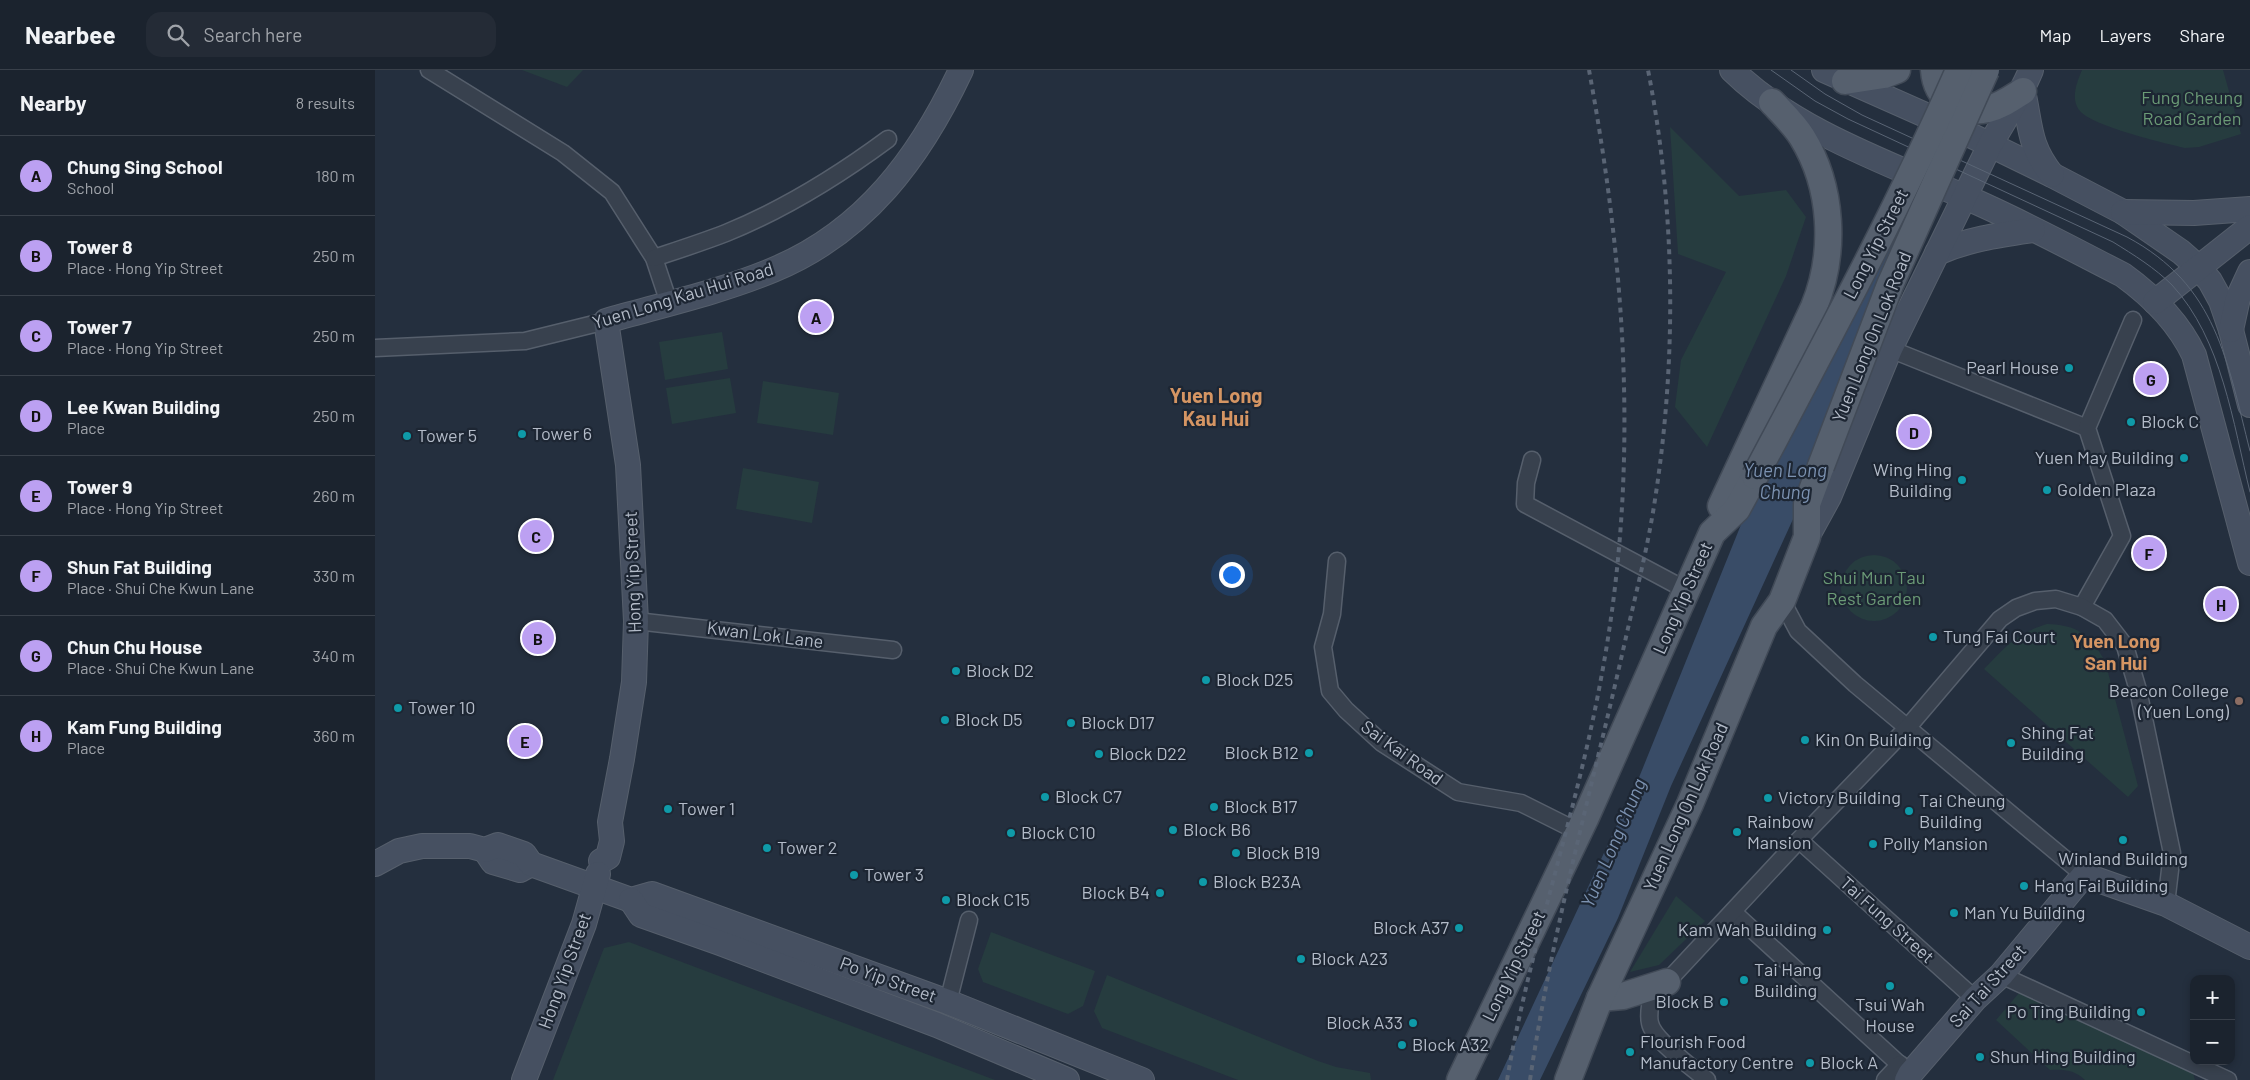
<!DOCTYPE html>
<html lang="en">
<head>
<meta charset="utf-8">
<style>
  body { margin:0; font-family:Barlow,sans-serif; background:#242b36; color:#f1f3f6 }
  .controls { position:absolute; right:15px; bottom:15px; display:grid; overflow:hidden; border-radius:10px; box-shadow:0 2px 8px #0003 }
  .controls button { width:45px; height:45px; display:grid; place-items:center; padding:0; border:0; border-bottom:1px solid #39404a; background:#1b232e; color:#f1f3f6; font:25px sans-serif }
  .you { position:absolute; left:856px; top:504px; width:18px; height:18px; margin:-12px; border:4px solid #fff; border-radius:50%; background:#1a73e8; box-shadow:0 0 0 8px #1a73e833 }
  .badge { display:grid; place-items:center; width:32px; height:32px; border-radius:50%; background:#bca0f2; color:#111; font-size:16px; font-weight:700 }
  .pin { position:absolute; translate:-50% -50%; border:2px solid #fff; box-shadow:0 1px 5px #0006 }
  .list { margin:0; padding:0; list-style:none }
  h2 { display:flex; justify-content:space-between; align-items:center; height:65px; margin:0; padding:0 20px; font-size:21px }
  h2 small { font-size:16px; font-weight:400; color:#a0a4aa }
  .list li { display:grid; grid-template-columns:32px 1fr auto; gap:15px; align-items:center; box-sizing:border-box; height:80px; padding:0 20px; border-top:1px solid #39404a }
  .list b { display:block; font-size:19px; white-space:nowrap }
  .list p { margin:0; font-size:16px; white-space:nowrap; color:#a0a4aa }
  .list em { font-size:16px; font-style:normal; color:#a0a4aa }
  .icon { flex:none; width:28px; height:28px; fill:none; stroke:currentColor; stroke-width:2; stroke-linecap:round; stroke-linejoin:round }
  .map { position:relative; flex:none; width:1875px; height:1010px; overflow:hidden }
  header { display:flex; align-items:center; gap:30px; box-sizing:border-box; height:70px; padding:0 25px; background:#1b232e; border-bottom:1px solid #39404a }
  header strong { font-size:24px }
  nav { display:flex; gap:28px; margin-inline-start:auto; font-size:18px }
  .search { width:350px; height:45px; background:#242b36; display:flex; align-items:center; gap:12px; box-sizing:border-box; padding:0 18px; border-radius:15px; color:#a0a4aa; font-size:19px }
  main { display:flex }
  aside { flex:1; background:#1b232e }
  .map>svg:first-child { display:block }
  .green { fill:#263c3f }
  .water { fill:#394c67 }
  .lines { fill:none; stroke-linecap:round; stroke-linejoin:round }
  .street-casing { stroke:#565f6c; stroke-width:19 }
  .secondary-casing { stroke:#565f6c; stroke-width:26 }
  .primary-casing { stroke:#414a57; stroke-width:29 }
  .street { stroke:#38414e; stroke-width:16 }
  .secondary { stroke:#465061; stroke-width:24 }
  .primary { stroke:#56606e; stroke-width:26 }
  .tram { stroke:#5a6575; stroke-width:1 }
  .rail { stroke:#5a6575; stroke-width:4; stroke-dasharray:5 5; stroke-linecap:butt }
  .primary-bridge-casing { stroke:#414a57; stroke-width:29; stroke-linecap:butt }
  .primary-bridge { stroke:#56606e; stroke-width:26 }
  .culture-dot { fill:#0f9aa8; stroke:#1d2633; stroke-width:2 }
  .education-dot { fill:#8d6e63; stroke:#1d2633; stroke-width:2 }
  .labels { text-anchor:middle; stroke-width:4.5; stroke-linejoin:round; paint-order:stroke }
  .park-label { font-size:18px; fill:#6b9a76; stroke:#1d2633 }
  .street-label { font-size:18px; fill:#b4bcc9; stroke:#1d2633 }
  .poi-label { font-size:18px; fill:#b4bcc9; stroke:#1d2633; text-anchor:start }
  .water-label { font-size:19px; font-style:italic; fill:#7c92b1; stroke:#1d2633 }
  .neighbourhood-label { font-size:19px; font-weight:bold; fill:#d59563; stroke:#1d2633 }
  .quarter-label { font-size:20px; font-weight:bold; fill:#d59563; stroke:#1d2633 }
</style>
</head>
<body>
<header>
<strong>Nearbee</strong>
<div class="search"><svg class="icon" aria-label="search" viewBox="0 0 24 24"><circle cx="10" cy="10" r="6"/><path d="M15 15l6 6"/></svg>Search here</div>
<nav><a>Map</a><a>Layers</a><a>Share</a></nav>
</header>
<main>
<aside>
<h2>Nearby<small>8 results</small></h2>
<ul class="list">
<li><span class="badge">A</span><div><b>Chung Sing School</b><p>School</p></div><em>180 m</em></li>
<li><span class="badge">B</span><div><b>Tower 8</b><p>Place · Hong Yip Street</p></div><em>250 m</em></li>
<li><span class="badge">C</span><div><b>Tower 7</b><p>Place · Hong Yip Street</p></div><em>250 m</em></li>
<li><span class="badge">D</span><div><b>Lee Kwan Building</b><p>Place</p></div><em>250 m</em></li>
<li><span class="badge">E</span><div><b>Tower 9</b><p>Place · Hong Yip Street</p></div><em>260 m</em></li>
<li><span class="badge">F</span><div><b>Shun Fat Building</b><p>Place · Shui Che Kwun Lane</p></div><em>330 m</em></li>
<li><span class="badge">G</span><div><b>Chun Chu House</b><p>Place · Shui Che Kwun Lane</p></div><em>340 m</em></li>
<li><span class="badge">H</span><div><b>Kam Fung Building</b><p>Place</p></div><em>360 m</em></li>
</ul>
</aside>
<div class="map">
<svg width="1875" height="1010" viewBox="0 0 1875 1010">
  <rect width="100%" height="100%" fill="#242f3e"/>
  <g class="green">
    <path d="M147,0H208L192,17Z"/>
    <path d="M1707,0H1848L1866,64L1824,77L1810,78C1789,73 1717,56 1705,41C1695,29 1702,12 1707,0Z"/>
    <path d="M1295,57L1364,126L1411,120L1431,147L1411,206L1332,377L1300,337L1306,290L1351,202L1303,184Z"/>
    <path d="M347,262L353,299L290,310L284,272Z"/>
    <path d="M355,308L361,343L297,354L291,318Z"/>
    <path d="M388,311L464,323L458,365L382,353Z"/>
    <path d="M368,398L444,412L437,453L361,439Z"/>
    <circle cx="1499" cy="518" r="33"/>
    <path d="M1672,554C1702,555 1715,564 1730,591L1763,716L1753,727L1609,599C1630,577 1642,563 1672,554Z"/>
    <path d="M1301,826L1330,851L1284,895L1255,902Z"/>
    <path d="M616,862L720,901L708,936L693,944L608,912L603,899Z"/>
    <path d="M254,872L620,1010H178L229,878Z"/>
    <path d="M732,905L943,991L961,997L995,1003L996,1010H863L727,958L719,941Z"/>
    <path d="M1644,923L1818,1003L1820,1010H1710C1700,1000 1688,999 1675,1000L1621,950Z"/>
  </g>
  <path class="water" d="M1520,132L1538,141L1419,447L1296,716L1243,848L1165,1010H1123L1263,710L1384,410Z"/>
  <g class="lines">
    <g class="street-casing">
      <g id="street">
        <path d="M54,0L188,83L237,122L279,188L294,233"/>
        <path d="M279,188C303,180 328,172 351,163C410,139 463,106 513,69"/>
        <path d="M0,278L150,271L231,251"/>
        <path d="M1515,279L1712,358"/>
        <path d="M1157,390L1151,413L1150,434L1311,520"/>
        <path d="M962,491L957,544L948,577L955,621L971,640L1007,673L1083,722L1146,733L1204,762"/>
        <path d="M1407,531L1423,561L1480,614L1709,805"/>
        <path d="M1707,537L1747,466L1712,358L1758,250"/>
        <path d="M261,551L518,580"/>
        <path d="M1424,770L1600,929"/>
        <path d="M1358,842L1535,1004"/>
        <path d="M1626,905L1853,1010"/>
        <path d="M573,932L594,850"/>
        <path d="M1332,1010C1318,998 1278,970 1275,953C1273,945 1275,937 1276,929L1424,770L1533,657L1625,549L1641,538L1660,531L1681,529L1707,537L1730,550L1750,576L1763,620L1797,783L1791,834"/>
        <path d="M1510,1010L1525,994"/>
      </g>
    </g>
    <g class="secondary-casing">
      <g id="secondary">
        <path d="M1357,0C1418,60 1513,93 1590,127C1644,150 1695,178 1748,205C1777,226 1803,251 1819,285L1875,493"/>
        <path d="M1449,0L1593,64L1677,105L1748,142L1806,182L1823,197L1835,211L1846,231L1856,260L1875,335"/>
        <path d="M1648,21C1656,56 1653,75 1677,105"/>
        <path d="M1748,142L1819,143L1875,139"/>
        <path d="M1562,183C1594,169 1624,165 1658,160"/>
        <path d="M1780,232L1875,157"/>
        <path d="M1856,260L1863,228L1875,202"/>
        <path d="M1432,467L1454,427L1515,279L1615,75C1629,50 1645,27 1656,0"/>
        <path d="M110,780L118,792L145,800L156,794"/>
        <path d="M226,791L233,787L237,771L235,752L247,689L259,612L261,551L253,395L231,251C287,235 345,222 398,200C490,162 545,87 586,0"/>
        <path d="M0,794L24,781L47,776H95L110,780L123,775L149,784L156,794L256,830L277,824L573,932L767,1010"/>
        <path d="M256,830L266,845L345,873L562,955L692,1010"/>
        <path d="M149,1010L209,854L223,804"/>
        <path d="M1532,1010L1535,1004L1600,929L1626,905L1709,805L1791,834L1875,877"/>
      </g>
    </g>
    <g class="primary-casing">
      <g id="primary">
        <path d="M1559,0C1561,29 1586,45 1613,39C1626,36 1637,28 1648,21"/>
        <path d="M1470,11L1509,5L1522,0"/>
        <path d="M1346,436L1439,237C1461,183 1458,117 1427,67C1419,54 1407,43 1397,32"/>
        <path d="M1225,928L1248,926L1292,912"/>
        <path d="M1085,1010L1210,749L1337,463L1362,439L1380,406"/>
        <path d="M1193,1010L1225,928L1315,734L1389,556L1407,531L1432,467V434L1446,396"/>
      </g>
    </g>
    <use href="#street" class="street"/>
    <use href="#secondary" class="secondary"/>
    <use href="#primary" class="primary"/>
    <g class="tram">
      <path d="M1396,0L1440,31L1473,49L1738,172C1759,185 1780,198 1797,215C1847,269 1858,353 1875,422"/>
      <path d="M1416,0L1450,24L1487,45L1752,167C1842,215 1852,291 1875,381"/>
    </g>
    <g class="rail">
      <path d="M1132,1010C1155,876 1200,748 1225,614C1265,406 1252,207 1214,0"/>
      <path d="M1155,1010C1177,860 1218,715 1251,567C1261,523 1272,480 1279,436C1302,292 1301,143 1273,0"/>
    </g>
    <g class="primary-bridge-casing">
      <g id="primary-bridge">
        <path d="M1446,396L1515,215L1611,0"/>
        <path d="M1380,406C1451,272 1523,139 1584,0"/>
      </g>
    </g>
    <use href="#primary-bridge" class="primary-bridge"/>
  </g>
  <g class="culture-dot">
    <circle cx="1694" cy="298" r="5"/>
    <circle cx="1756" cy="352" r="5"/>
    <circle cx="147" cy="364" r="5"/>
    <circle cx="32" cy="366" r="5"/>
    <circle cx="1809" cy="388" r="5"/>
    <circle cx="1587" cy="410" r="5"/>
    <circle cx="1672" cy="420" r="5"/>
    <circle cx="1558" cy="567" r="5"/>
    <circle cx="581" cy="601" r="5"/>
    <circle cx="831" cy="610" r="5"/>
    <circle cx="23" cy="638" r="5"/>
    <circle cx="570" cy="650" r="5"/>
    <circle cx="696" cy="653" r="5"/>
    <circle cx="1430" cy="670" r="5"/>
    <circle cx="1636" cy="673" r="5"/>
    <circle cx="934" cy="683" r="5"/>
    <circle cx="724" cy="684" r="5"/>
    <circle cx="670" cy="727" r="5"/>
    <circle cx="1393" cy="728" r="5"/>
    <circle cx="839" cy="737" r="5"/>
    <circle cx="293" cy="739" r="5"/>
    <circle cx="1534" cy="741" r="5"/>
    <circle cx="798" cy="760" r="5"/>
    <circle cx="1362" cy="762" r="5"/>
    <circle cx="636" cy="763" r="5"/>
    <circle cx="1748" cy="770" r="5"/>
    <circle cx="1498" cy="774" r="5"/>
    <circle cx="392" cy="778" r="5"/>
    <circle cx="861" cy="783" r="5"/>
    <circle cx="479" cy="805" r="5"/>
    <circle cx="828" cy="812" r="5"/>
    <circle cx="1649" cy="816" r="5"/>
    <circle cx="785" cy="823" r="5"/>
    <circle cx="571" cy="830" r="5"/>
    <circle cx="1579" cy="843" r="5"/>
    <circle cx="1084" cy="858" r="5"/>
    <circle cx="1452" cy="860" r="5"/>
    <circle cx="926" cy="889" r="5"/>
    <circle cx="1369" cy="910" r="5"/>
    <circle cx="1515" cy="916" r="5"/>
    <circle cx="1349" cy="932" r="5"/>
    <circle cx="1766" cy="942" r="5"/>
    <circle cx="1038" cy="953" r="5"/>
    <circle cx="1027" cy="975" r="5"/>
    <circle cx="1255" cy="982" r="5"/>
    <circle cx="1605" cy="987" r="5"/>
    <circle cx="1435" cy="993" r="5"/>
  </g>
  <circle class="education-dot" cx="1864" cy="631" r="5"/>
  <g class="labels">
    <g class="park-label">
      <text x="1817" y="34">Fung Cheung<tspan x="1817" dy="21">Road Garden</tspan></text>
      <text x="1499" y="514">Shui Mun Tau<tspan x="1499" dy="21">Rest Garden</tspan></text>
    </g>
    <g class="street-label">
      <text transform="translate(1501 174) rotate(-63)" y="6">Long Yip Street</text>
      <text transform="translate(308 226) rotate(-17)" y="6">Yuen Long Kau Hui Road</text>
      <text transform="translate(1497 267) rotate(-68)" y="6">Yuen Long On Lok Road</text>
      <text transform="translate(258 502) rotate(-92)" y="6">Hong Yip Street</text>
      <text transform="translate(1308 528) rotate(-66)" y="6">Long Yip Street</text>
      <text transform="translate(390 565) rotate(7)" y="6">Kwan Lok Lane</text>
      <text transform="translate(1027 683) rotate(36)" y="6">Sai Kai Road</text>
      <text transform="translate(1311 737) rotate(-66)" y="6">Yuen Long On Lok Road</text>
      <text transform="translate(1512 850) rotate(42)" y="6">Tai Fung Street</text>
      <text transform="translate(1139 896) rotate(-64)" y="6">Long Yip Street</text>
      <text transform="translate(190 901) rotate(-70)" y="6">Hong Yip Street</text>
      <text transform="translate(513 910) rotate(20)" y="6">Po Yip Street</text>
      <text transform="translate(1613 916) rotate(-48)" y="6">Sai Tai Street</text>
    </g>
    <g class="poi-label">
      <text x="1684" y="304" text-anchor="end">Pearl House</text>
      <text x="1766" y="358">Block C</text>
      <text x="157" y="370">Tower 6</text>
      <text x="42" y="372">Tower 5</text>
      <text x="1799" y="394" text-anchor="end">Yuen May Building</text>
      <text x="1577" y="406" text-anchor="end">Wing Hing<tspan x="1577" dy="21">Building</tspan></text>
      <text x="1682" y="426">Golden Plaza</text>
      <text x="1568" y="573">Tung Fai Court</text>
      <text x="591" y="607">Block D2</text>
      <text x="841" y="616">Block D25</text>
      <text x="1854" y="627" text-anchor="end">Beacon College<tspan x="1854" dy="21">(Yuen Long)</tspan></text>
      <text x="33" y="644">Tower 10</text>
      <text x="580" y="656">Block D5</text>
      <text x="706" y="659">Block D17</text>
      <text x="1646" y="669">Shing Fat<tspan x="1646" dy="21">Building</tspan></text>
      <text x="1440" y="676">Kin On Building</text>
      <text x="924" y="689" text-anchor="end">Block B12</text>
      <text x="734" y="690">Block D22</text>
      <text x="680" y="733">Block C7</text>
      <text x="1403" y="734">Victory Building</text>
      <text x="1544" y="737">Tai Cheung<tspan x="1544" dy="21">Building</tspan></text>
      <text x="849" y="743">Block B17</text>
      <text x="303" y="745">Tower 1</text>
      <text x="1372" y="758">Rainbow<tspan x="1372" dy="21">Mansion</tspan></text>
      <text x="808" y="766">Block B6</text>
      <text x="646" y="769">Block C10</text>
      <text x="1508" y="780">Polly Mansion</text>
      <text x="402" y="784">Tower 2</text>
      <text x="871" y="789">Block B19</text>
      <text x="1748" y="795" text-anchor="middle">Winland Building</text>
      <text x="489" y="811">Tower 3</text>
      <text x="838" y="818">Block B23A</text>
      <text x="1659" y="822">Hang Fai Building</text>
      <text x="775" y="829" text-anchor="end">Block B4</text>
      <text x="581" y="836">Block C15</text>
      <text x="1589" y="849">Man Yu Building</text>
      <text x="1074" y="864" text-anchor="end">Block A37</text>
      <text x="1442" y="866" text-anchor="end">Kam Wah Building</text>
      <text x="936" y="895">Block A23</text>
      <text x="1379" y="906">Tai Hang<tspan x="1379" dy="21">Building</tspan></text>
      <text x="1339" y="938" text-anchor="end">Block B</text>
      <text x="1515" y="941" text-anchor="middle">Tsui Wah<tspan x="1515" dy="21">House</tspan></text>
      <text x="1756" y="948" text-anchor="end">Po Ting Building</text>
      <text x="1028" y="959" text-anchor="end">Block A33</text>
      <text x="1265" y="978">Flourish Food<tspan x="1265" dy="21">Manufactory Centre</tspan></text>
      <text x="1037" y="981">Block A32</text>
      <text x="1615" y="993">Shun Hing Building</text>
      <text x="1445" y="999">Block A</text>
    </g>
    <g class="water-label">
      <text x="1410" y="407">Yuen Long<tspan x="1410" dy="22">Chung</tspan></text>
      <text transform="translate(1238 773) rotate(-67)" y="7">Yuen Long Chung</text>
    </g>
    <g class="neighbourhood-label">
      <text x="1741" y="578">Yuen Long<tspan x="1741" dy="22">San Hui</tspan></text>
    </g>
    <g class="quarter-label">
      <text x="841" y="333">Yuen Long<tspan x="841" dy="23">Kau Hui</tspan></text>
    </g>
  </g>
</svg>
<div class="controls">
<button>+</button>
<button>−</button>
</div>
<div class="you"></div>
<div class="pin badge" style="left:441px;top:247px">A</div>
<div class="pin badge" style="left:163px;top:568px">B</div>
<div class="pin badge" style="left:161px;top:466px">C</div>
<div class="pin badge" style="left:1539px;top:362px">D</div>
<div class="pin badge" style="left:150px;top:671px">E</div>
<div class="pin badge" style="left:1774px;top:483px">F</div>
<div class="pin badge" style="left:1776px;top:309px">G</div>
<div class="pin badge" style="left:1846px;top:534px">H</div>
</div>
</main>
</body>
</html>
